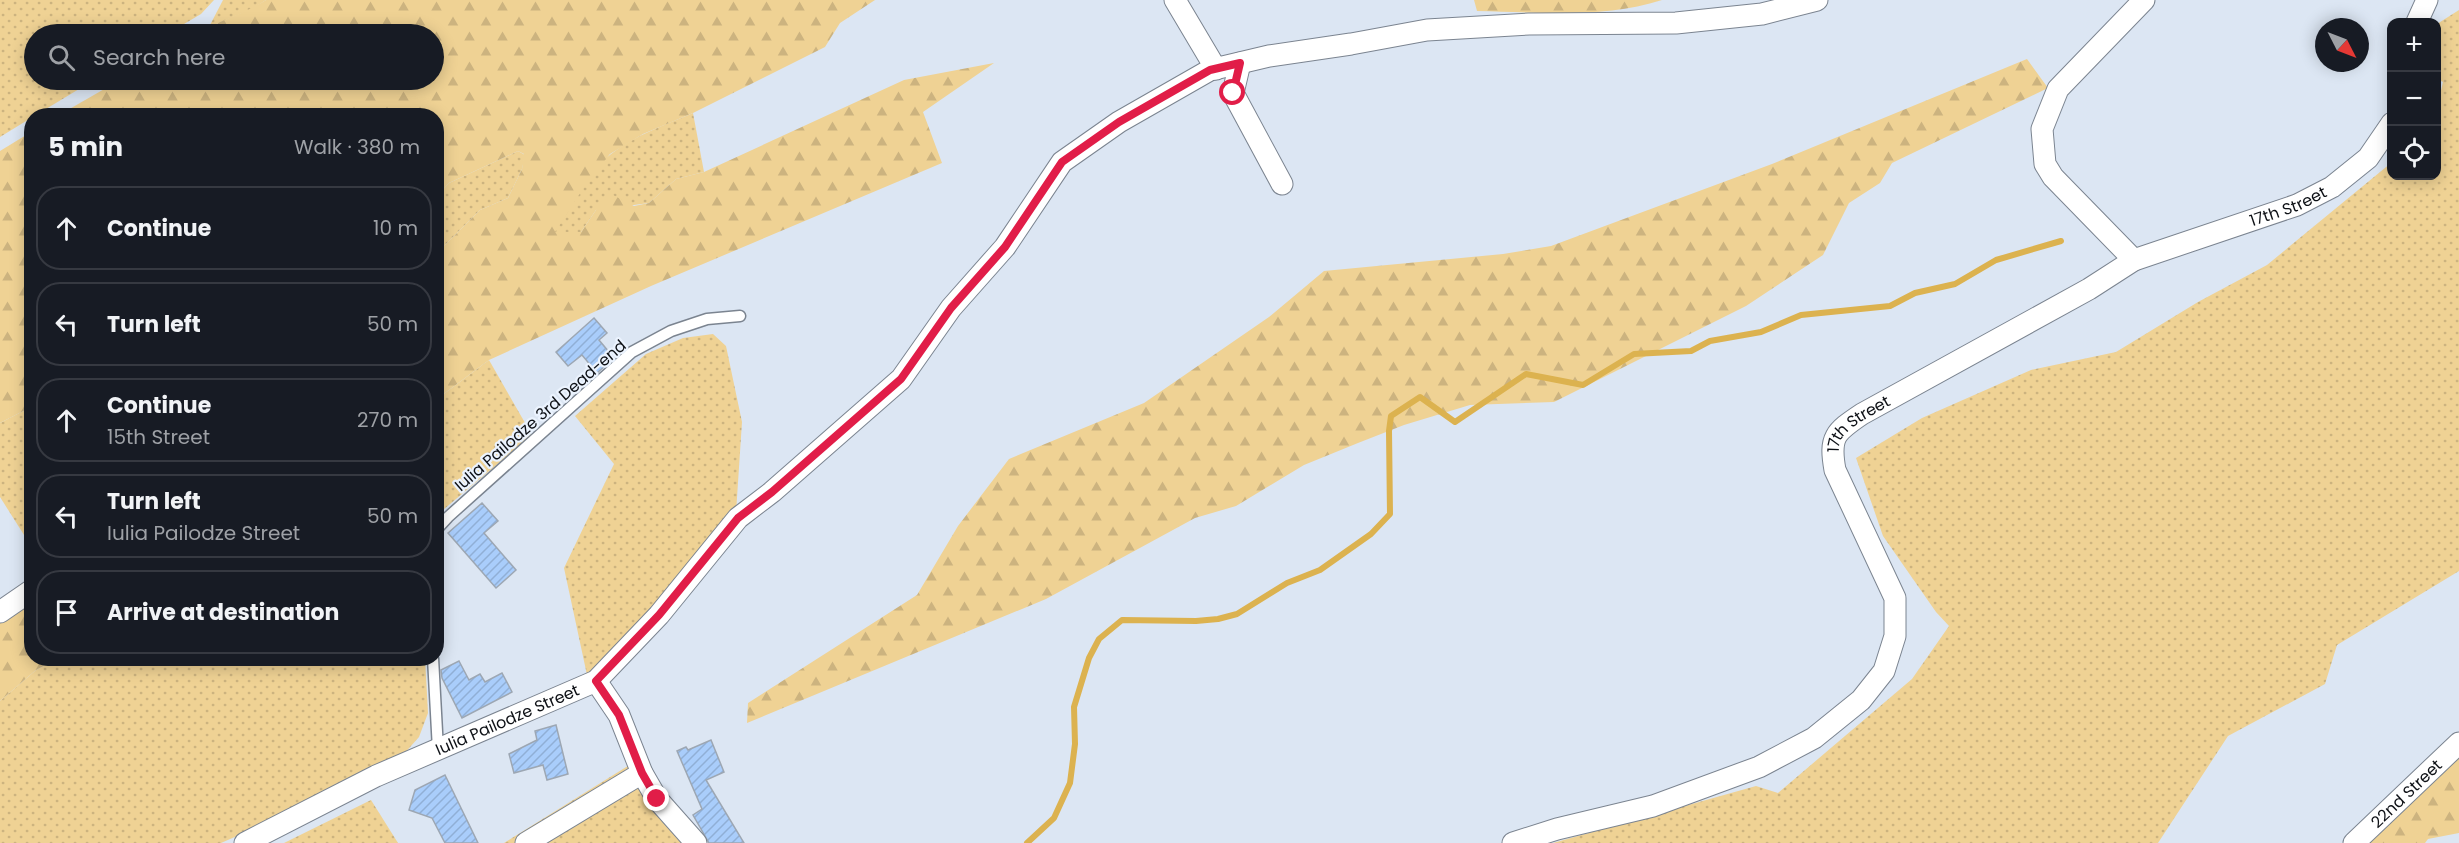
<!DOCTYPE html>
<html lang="en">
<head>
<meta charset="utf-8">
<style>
  body { margin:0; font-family:Poppins,sans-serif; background:#242831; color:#f1f3f6 }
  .controls { position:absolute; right:18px; top:18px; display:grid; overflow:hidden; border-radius:12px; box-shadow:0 3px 15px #0003 }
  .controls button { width:54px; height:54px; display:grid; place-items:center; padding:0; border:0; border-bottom:2px solid #363941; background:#171b24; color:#f1f3f6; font:30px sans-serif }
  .compass { position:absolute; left:2315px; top:18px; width:54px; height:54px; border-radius:50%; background:#171b24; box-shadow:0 3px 15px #0003; rotate:132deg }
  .stop { position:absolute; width:18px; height:18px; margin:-14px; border:4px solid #e11d48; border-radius:50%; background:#fff }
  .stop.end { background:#e11d48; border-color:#fff; box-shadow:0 2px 6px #0008 }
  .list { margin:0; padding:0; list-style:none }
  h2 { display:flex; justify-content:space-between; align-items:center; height:78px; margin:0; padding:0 24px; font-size:26px }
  h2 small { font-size:20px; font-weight:400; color:#9ea1a6 }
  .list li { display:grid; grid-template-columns:39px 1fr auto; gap:18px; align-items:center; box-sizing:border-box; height:84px; margin:0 12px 12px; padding:0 12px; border:2px solid #363941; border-radius:24px }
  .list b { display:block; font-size:22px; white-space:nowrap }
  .list p { margin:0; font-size:20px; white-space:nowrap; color:#9ea1a6 }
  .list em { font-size:20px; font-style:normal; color:#9ea1a6 }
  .icon { flex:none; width:33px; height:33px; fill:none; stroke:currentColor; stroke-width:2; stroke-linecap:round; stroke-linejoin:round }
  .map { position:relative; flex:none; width:2459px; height:843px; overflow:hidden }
  .search { position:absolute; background:#171b24; box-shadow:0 3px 15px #0003; left:24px; top:24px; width:420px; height:66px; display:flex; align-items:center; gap:15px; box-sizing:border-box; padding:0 21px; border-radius:33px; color:#9ea1a6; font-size:22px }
  .panel { position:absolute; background:#171b24; box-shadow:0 3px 15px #0003; left:24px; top:108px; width:420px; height:558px; border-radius:24px }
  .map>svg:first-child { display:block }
  .grass { fill:url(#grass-dots) }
  .forest { fill:url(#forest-firs) }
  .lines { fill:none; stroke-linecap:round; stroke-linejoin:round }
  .stream { stroke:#dcb24f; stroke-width:6 }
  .building { fill:url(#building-hatch); stroke:#9da7b3; stroke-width:1.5 }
  .service-casing { stroke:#7b8490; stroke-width:13 }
  .minor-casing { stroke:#7b8490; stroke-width:23 }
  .service { stroke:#fff; stroke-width:10 }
  .minor { stroke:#fff; stroke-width:21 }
  .route { stroke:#e11d48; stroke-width:8 }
  .labels { text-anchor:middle; stroke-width:4.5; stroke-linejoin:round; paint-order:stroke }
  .street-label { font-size:16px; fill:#0d1015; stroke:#ebf3fe }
</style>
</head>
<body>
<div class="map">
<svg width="2459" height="843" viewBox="0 0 2459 843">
  <defs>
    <pattern id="grass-dots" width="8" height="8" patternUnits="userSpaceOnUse" patternTransform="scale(1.5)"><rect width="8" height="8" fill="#efd294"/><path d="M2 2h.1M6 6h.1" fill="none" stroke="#ccb37f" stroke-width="1.8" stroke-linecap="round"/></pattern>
    <pattern id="forest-firs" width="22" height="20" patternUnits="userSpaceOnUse" patternTransform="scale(1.5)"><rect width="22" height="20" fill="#efd294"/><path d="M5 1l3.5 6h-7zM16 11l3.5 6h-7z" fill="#ccb37f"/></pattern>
    <pattern id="building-hatch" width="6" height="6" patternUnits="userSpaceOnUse" patternTransform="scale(1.5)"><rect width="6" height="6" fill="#a9cdfb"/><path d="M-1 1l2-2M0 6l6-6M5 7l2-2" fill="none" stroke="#90afd6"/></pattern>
  </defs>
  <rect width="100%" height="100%" fill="#dce6f3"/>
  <g class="grass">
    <path d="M0,0H214L201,14L167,34H34V80H94L36,115L32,116L31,118L0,137Z"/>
    <path d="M223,0H266L252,9L209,27Z"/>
    <path d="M2459,10V571L2337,645L2325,684L2228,736L2158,843H1553L1756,786L1778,793L1912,679L1949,626L1936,612L1883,536L1856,458L1922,418L2031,370L2116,352L2198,302L2267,265L2391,163L2392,176H2436L2437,107L2443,82L2437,79V24Z"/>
    <path d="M693,113L704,172L676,179L649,203L596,210L581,232H554C570,208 588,172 611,154C635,135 665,125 693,113Z"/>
    <path d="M518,151L525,155L522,169L508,198L480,210L445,245L437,248V196L449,183Z"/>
    <path d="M713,334L726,346L742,422L736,513L638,627L587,675L564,568L614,464L575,416L646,354L683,338Z"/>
    <path d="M489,360L532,435L437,515V399Z"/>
    <path d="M31,407V546L0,497V423Z"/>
    <path d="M425,658L428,713L419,737L403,755L278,818L221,843H0V701L36,670L57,659Z"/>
    <path d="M631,764L689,843H504Z"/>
    <path d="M371,800L398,843H284Z"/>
  </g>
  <g class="forest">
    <path d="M266,0H875L840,23L825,47L693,113L643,134L610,154L586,184L555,232H581L596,210L613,195L634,206L649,203L676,179L704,172L904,80L994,63L923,112L942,163L651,286L489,360L437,399V248L445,245L480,210L508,198L522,169L524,154L518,151L449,183L437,196L436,116L59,115L120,80H434V34H196C218,21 244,14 266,0Z"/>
    <path d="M1474,0H1662C1604,19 1537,12 1477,11Z"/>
    <path d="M2027,59L2048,88L1892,163L1880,183L1849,203L1823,255L1746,306L1554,402L1470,405L1404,425L1358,443L1304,465L1236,506L1195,518L1046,599L747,723L748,703L917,595L958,526L1009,459L1144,403L1269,317L1324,271L1503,254L1551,246L1772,164Z"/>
    <path d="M31,132V407L0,423V151Z"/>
    <path d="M31,604L32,658L57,659L36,670L0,701V623Z"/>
    <path d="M2459,754V833L2428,839L2425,843H2366Z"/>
  </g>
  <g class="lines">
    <path class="stream" d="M1027,843L1054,818L1070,783L1075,744L1074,707L1089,658L1099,639L1122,620L1196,621L1218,619L1237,614L1287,583L1320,570L1371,534L1390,514L1389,431L1391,416L1420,397L1455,422L1526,374L1583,385L1634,354L1691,351L1710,341L1761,332L1801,315L1890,306L1915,293L1955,284L1996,260L2061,241"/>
  </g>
  <g class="building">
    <path d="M594,318L607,333L599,340L614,358L597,373L582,355L568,366L556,352Z"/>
    <path d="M482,503L498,521L484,533L516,570L496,588L448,533Z"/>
    <path d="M459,661L469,680L480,674L485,682L502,673L512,692L462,718L442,678L441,670Z"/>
    <path d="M556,725L568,774L547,780L543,765L514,773L509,754L537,740L535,731Z"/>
    <path d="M711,740L724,772L706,780L744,843H709L693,815L702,809L677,751L686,747L688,750Z"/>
    <path d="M445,775L478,843H445L432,818L409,810L415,790Z"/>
  </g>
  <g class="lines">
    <g class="service-casing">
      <g id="service">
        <path d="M436,530L448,517L632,352L671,331L707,319L740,316"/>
        <path d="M433,658L438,750"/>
      </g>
    </g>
    <g class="minor-casing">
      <g id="minor">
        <path d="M1175,0L1216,69"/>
        <path d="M2417,22L2427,0"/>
        <path d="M1240,63L1233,93L1282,184"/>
        <path d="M2134,260L2053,177L2045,164L2042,129L2058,89L2144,0"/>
        <path d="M0,612L32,590"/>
        <path d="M596,681L619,715L642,773L657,799L696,843"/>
        <path id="s1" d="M245,843L376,776L596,681L659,615L738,518L772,492L901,379L951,308L1005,247L1062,162L1119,122L1210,70L1269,56L1351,44L1427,30L1529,24L1676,23L1762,14L1817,0"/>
        <path d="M526,843L642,773"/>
        <path id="s2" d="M1513,843L1557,829L1653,806L1759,767L1814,738L1861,700L1884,671L1895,636V598L1835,470C1829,437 1835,432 1862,414L2089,289L2134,260L2297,205L2332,187L2368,158L2392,123"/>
        <path id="s3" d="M2354,843L2459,743"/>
      </g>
    </g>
    <use href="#service" class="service"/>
    <use href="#minor" class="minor"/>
  </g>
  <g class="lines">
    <path class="route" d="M657,799L642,773L619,715L596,681L659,615L738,518L772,492L901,379L951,308L1005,247L1062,162L1119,122L1210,70L1240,63L1233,93"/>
  </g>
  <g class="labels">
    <g class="street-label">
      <text dy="6" stroke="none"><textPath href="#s2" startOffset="1178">17th Street</textPath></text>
      <text transform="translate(540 415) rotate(-41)" y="6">Iulia Pailodze 3rd Dead-end</text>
      <text dy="6" stroke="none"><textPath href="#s2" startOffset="692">17th Street</textPath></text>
      <text dy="6" stroke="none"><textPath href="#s1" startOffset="290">Iulia Pailodze Street</textPath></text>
      <text dy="6" stroke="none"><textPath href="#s3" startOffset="72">22nd Street</textPath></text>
    </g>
  </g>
</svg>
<div class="controls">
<button>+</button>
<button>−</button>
<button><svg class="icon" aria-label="locate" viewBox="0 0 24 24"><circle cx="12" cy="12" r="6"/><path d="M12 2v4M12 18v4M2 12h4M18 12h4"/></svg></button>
</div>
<svg class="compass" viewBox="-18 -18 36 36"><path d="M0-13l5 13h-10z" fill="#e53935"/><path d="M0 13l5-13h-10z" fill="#9ea1a6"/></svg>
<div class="stop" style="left:1233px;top:93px"></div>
<div class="stop end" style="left:657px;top:799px"></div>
<div class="search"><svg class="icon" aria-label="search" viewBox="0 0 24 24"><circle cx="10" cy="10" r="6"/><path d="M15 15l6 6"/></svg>Search here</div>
<section class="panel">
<h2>5 min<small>Walk · 380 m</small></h2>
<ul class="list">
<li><svg class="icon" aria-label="ahead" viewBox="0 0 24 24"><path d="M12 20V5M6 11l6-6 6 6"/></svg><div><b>Continue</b></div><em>10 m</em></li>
<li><svg class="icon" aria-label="left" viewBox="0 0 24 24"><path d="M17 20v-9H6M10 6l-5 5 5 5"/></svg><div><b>Turn left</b></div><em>50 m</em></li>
<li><svg class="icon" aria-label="ahead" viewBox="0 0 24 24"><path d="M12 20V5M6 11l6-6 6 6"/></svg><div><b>Continue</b><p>15th Street</p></div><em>270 m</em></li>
<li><svg class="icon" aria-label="left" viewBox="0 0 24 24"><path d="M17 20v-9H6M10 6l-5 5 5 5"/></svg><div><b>Turn left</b><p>Iulia Pailodze Street</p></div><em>50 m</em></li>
<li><svg class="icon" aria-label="arrive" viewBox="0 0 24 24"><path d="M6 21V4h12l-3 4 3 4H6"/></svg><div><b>Arrive at destination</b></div></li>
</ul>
</section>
</div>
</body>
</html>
